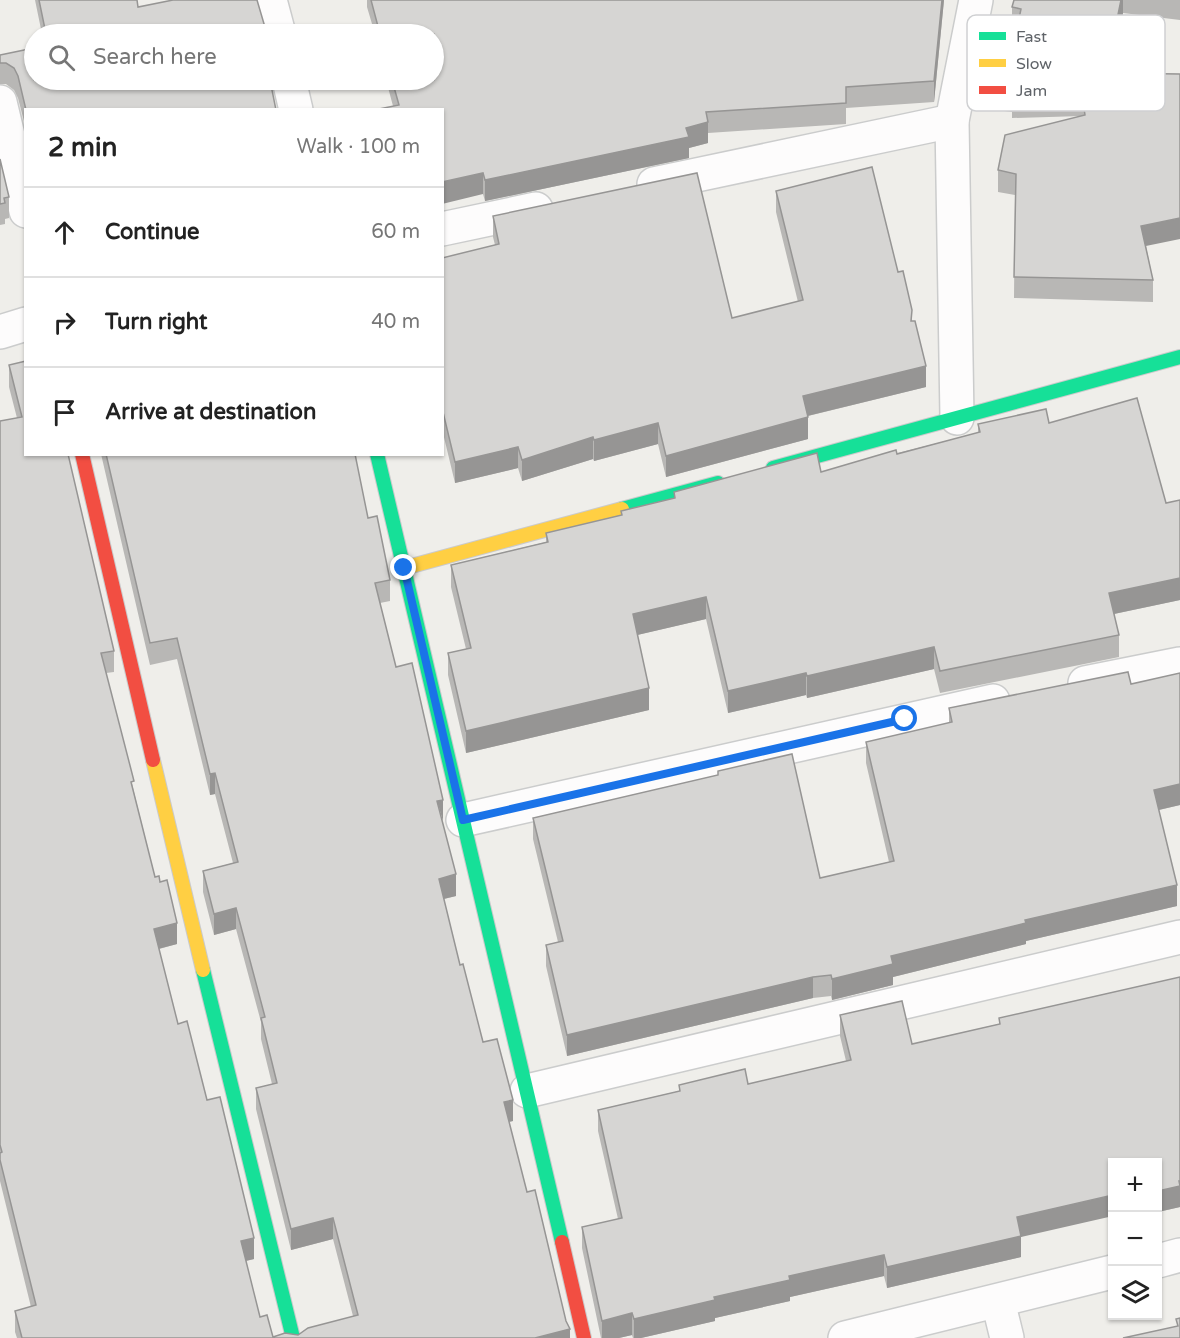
<!DOCTYPE html>
<html lang="en">
<head>
<meta charset="utf-8">
<style>
  body { margin:0; font-family:"Varela Round",sans-serif; background:#f6f6f6; color:#222 }
  .controls { position:absolute; right:18px; bottom:18px; display:grid; overflow:hidden; border-radius:0px; box-shadow:0 2px 4px #0004 }
  .controls button { width:54px; height:54px; display:grid; place-items:center; padding:0; border:0; border-bottom:2px solid #e0e0e0; background:#fff; color:#222; font:30px sans-serif }
  .stop { position:absolute; width:18px; height:18px; margin:-14px; border:4px solid #1a73e8; border-radius:50%; background:#fff }
  .stop.end { background:#1a73e8; border-color:#fff; box-shadow:0 2px 6px #0008 }
  .list { margin:0; padding:0; list-style:none }
  h2 { display:flex; justify-content:space-between; align-items:center; height:78px; margin:0; padding:0 24px; font-size:26px }
  h2 small { font-size:20px; font-weight:400; color:#767676 }
  .list li { display:grid; grid-template-columns:39px 1fr auto; gap:18px; align-items:center; box-sizing:border-box; height:90px; padding:0 24px; border-top:2px solid #e0e0e0 }
  .list b { display:block; font-size:22px; white-space:nowrap }
  .list em { font-size:20px; font-style:normal; color:#767676 }
  .icon { flex:none; width:33px; height:33px; fill:none; stroke:currentColor; stroke-width:2; stroke-linecap:round; stroke-linejoin:round }
  .map { position:relative; flex:none; width:1180px; height:1338px; overflow:hidden }
  .search { position:absolute; background:#fff; box-shadow:0 2px 4px #0004; left:24px; top:24px; width:420px; height:66px; display:flex; align-items:center; gap:15px; box-sizing:border-box; padding:0 21px; border-radius:33px; color:#767676; font-size:22px }
  .panel { position:absolute; background:#fff; box-shadow:0 2px 4px #0004; left:24px; top:108px; width:420px; height:348px; border-radius:0px }
  .map>svg:first-child { display:block }
  .lines { fill:none; stroke-linecap:round; stroke-linejoin:round }
  .street-casing { stroke:#cbcccc; stroke-width:36 }
  .fast-casing { stroke:#cacacb; stroke-width:16 }
  .slow-casing { stroke:#cacacb; stroke-width:16 }
  .jam-casing { stroke:#cacacb; stroke-width:16 }
  .street { stroke:#fdfcfc; stroke-width:33 }
  .fast { stroke:#16e098; stroke-width:14 }
  .slow { stroke:#ffcf43; stroke-width:14 }
  .jam { stroke:#f24e42; stroke-width:14 }
  .wall { fill:#b8b7b5 }
  .shaded-wall { fill:#969594 }
  .building { fill:#d6d5d3; stroke:#969594; stroke-width:1.5 }
  .route { stroke:#1a73e8; stroke-width:8 }
  .key { fill:#fff; stroke:#cfd0d2; stroke-width:1.5 }
  .key-label { font-size:16px; fill:#5f6368 }
</style>
</head>
<body>
<div class="map">
<svg width="1180" height="1338" viewBox="0 0 1180 1338">
  <rect width="100%" height="100%" fill="#efeeea"/>
  <g class="lines">
    <g class="street-casing">
      <g id="street">
        <path d="M270,0L279,34"/>
        <path d="M289,80L296,110"/>
        <path d="M0,102L26,211"/>
        <path d="M654,184L952,121"/>
        <path d="M442,229L536,209"/>
        <path d="M0,332L26,324"/>
        <path d="M957,418L952,121L976,0"/>
        <path d="M1085,683L1180,664"/>
        <path d="M463,820L993,701"/>
        <path d="M527,1091L1180,937"/>
        <path d="M1158,1261L1180,1255"/>
        <path d="M998,1301L1007,1338"/>
        <path d="M845,1338L1112,1272"/>
      </g>
    </g>
    <g class="fast-casing">
      <g id="fast">
        <path d="M377,454L562,1242"/>
        <path d="M773,468L1180,357"/>
        <path d="M622,509L718,483"/>
        <path d="M203,970L293,1338"/>
      </g>
    </g>
    <g class="slow-casing">
      <g id="slow">
        <path d="M404,568L622,509"/>
        <path d="M153,760L203,970"/>
      </g>
    </g>
    <g class="jam-casing">
      <g id="jam">
        <path d="M82,454L153,760"/>
        <path d="M562,1242L584,1338"/>
      </g>
    </g>
    <use href="#street" class="street"/>
    <use href="#fast" class="fast"/>
    <use href="#slow" class="slow"/>
    <use href="#jam" class="jam"/>
  </g>
  <g class="wall">
    <path d="M35,0H137L138,7L267,34H42Z"/>
    <path d="M367,0H944L934,102L846,108V124L708,133V143L689,148V158L485,201L483,194L393,106L386,80H434V34H375L367,7Z"/>
    <path d="M1014,0H1180V20L1123,13L1110,73L1153,280V302L1014,298L1015,195L998,192V170L1082,116L1012,118V112L1004,111V90L1017,30L1012,28V7Z"/>
    <path d="M34,48L26,110V129L18,98L14,90L6,84H0V55Z"/>
    <path d="M0,159L9,197V218L5,219V224L0,225Z"/>
    <path d="M776,191L898,272L912,321L926,387L808,416V439L666,477L658,444L594,461L593,459L522,481L518,468L455,483L442,429V258L495,245L493,237V216L732,318L798,302L776,212Z"/>
    <path d="M9,365L114,651V672L106,673L134,792L155,877L177,944L159,949L178,1024L207,1100L254,1259L246,1261L260,1317L273,1337L298,1335L353,1316L333,1239L291,1250L256,1109V1088L272,1084L261,1039V1022L236,929L214,935L203,892V871L233,863L215,794L210,795L177,659L150,665L101,454H355L368,518L390,580V601L380,603L396,667L442,821L456,896L444,899L460,965L483,1042L513,1121L509,1122L527,1192L570,1338H17L15,1332V1311L31,1307L0,1181V421L17,418L9,387Z"/>
    <path d="M1049,423L1166,503L1180,500V600L1114,614L1119,635V657L940,693L934,669L807,698L806,695L728,713L706,619L637,635L649,710L466,753L448,675V653L466,649L451,587V565L546,542V533L621,515V511L674,498V492L821,472L978,433V424Z"/>
    <path d="M1180,673V805L1159,810L1177,906L1026,941V944L893,977V985L832,1000L831,996L813,998L567,1056L546,966V945L558,942L533,839V818L718,775V771L820,878L889,862L866,763V742L949,723V708L1131,684Z"/>
    <path d="M1180,977V1207L1158,1212V1162L1021,1237V1257L887,1288L884,1276L790,1297V1301L715,1318V1321L641,1338H633L632,1335L619,1338H601L582,1248V1227L618,1219L598,1131V1110L679,1091V1085L748,1084L846,1061L840,1036V1015L912,1044L999,1024V1018Z"/>
  </g>
  <g class="shaded-wall">
    <path d="M942,0H944L934,102V81Z"/>
    <path d="M1121,0H1123V13L1106,94V73Z"/>
    <path d="M708,122V143L689,148V158L485,201V180Z"/>
    <path d="M483,173V194L442,204V182Z"/>
    <path d="M1180,218V239L1141,247V226Z"/>
    <path d="M926,366V387L803,417V396Z"/>
    <path d="M808,417V439L666,477V456Z"/>
    <path d="M658,423V444L594,461V440Z"/>
    <path d="M593,437V459L522,481V460Z"/>
    <path d="M518,447V468L455,483V462Z"/>
    <path d="M1180,578V600L1109,615V593Z"/>
    <path d="M706,597V619L633,636V614Z"/>
    <path d="M934,647V669L807,698V676Z"/>
    <path d="M806,673V695L728,713V691Z"/>
    <path d="M649,688V710L466,753V731Z"/>
    <path d="M215,773V794L210,795V774Z"/>
    <path d="M1180,784V805L1154,811V790Z"/>
    <path d="M443,800V821L437,801Z"/>
    <path d="M456,874V896L439,900V879Z"/>
    <path d="M1177,885V906L1026,941V944L893,977V985L832,1000V979L891,956L1025,920Z"/>
    <path d="M236,908V929L214,935V914Z"/>
    <path d="M177,923V944L154,950V929Z"/>
    <path d="M813,977V998L567,1056V1035Z"/>
    <path d="M513,1100V1121L504,1123V1102Z"/>
    <path d="M1179,1181H1180V1207L1158,1212V1191Z"/>
    <path d="M1113,1195V1216L1021,1237V1257L887,1288V1267L1017,1217Z"/>
    <path d="M333,1218V1239L291,1250V1229Z"/>
    <path d="M254,1238V1259L241,1262V1241Z"/>
    <path d="M884,1255V1276L790,1297V1301L715,1318V1321L641,1338H634V1319L714,1297L789,1276Z"/>
    <path d="M632,1313V1335L619,1338H602V1321Z"/>
    <path d="M570,1329V1338H535Z"/>
  </g>
  <g class="building">
    <path d="M39,0H137L138,7L173,0H257L267,34H46Z"/>
    <path d="M371,0H942L934,81L846,87V103L706,112L708,122L686,128L689,137L485,180L483,173L442,182V110L379,109L399,105L392,80H434V34H380Z"/>
    <path d="M1014,0H1121L1106,73L1180,74V218L1141,226L1153,280L1014,277L1016,174L998,170L1005,135L1085,115L1082,95L1012,97L1013,91L1004,90L1021,9L1012,7Z"/>
    <path d="M34,48V80H270L276,110H26L18,76L14,68L6,63H0V55Z"/>
    <path d="M0,159L9,197L4,198L5,203L0,204Z"/>
    <path d="M872,167L898,272L903,271L912,310L911,321H915L926,366L803,396L808,417L666,456L658,423L594,440L593,437L522,460L518,447L455,462L442,408V258L499,244L493,216L697,173L732,318L803,300L776,191Z"/>
    <path d="M26,361V454H68L114,651L101,653L134,781L131,782L155,877L159,876L160,882L167,880L177,923L154,929L178,1024L187,1021L207,1100L220,1097L254,1238L241,1241L260,1317L267,1315L273,1337L285,1333L298,1335L308,1328L358,1315L333,1218L291,1229L256,1088L277,1083L261,1018L265,1017L236,908L214,914L203,871L238,862L215,773L210,774L177,638L150,643L106,454H355L368,518L377,516L390,580L375,583L396,667L412,663L443,800L437,801L456,874L439,879L460,965L463,964L483,1042L497,1039L513,1100L504,1102L527,1192L535,1190L566,1321L570,1329L535,1338H22L15,1311L36,1305L0,1160V1153L2,1152L0,1145V421L22,417L9,365Z"/>
    <path d="M1137,398L1166,503L1180,500V578L1109,593L1119,635L940,671L934,647L807,676L806,673L728,691L706,597L633,614L649,688L466,731L448,653L471,648L451,565L548,542L546,533L622,515L621,511L675,498L674,492L817,453L821,472L896,450L897,454L980,432L978,424L1046,409L1049,423Z"/>
    <path d="M1128,672L1131,684L1180,673V784L1154,790L1177,885L1025,920L1026,923L891,956L893,964L832,979L831,975L813,977L567,1035L546,945L563,941L533,818L718,775V771L792,754L820,878L894,861L866,742L952,722L949,708Z"/>
    <path d="M1180,977V1181H1179L1180,1186L1158,1191V1162H1113V1195L1017,1217L1021,1236L887,1267L884,1255L789,1276L790,1280L714,1297L715,1300L634,1319L632,1313L602,1321L582,1227L622,1218L598,1110L680,1091L679,1085L745,1069L748,1084L851,1060L840,1015L902,1001L912,1044L1000,1024L999,1018Z"/>
    <path d="M1180,1318V1338H1123L1178,1326L1176,1319Z"/>
  </g>
  <g class="lines">
    <path class="route" d="M404,568L463,820L905,719"/>
  </g>
  <rect x="967" y="15" width="198" height="96" rx="9" class="key"/>
  <rect x="979" y="32" width="27" height="8" fill="#16e098"/>
  <rect x="979" y="59" width="27" height="8" fill="#ffcf43"/>
  <rect x="979" y="86" width="27" height="8" fill="#f24e42"/>
  <g class="key-label">
    <text x="1016" y="42">Fast</text>
    <text x="1016" y="69">Slow</text>
    <text x="1016" y="96">Jam</text>
  </g>
</svg>
<div class="controls">
<button>+</button>
<button>−</button>
<button><svg class="icon" aria-label="layers" viewBox="0 0 24 24"><path d="M12 4l9 5-9 5-9-5zM3 14l9 5 9-5"/></svg></button>
</div>
<div class="stop" style="left:905px;top:719px"></div>
<div class="stop end" style="left:404px;top:568px"></div>
<div class="search"><svg class="icon" aria-label="search" viewBox="0 0 24 24"><circle cx="10" cy="10" r="6"/><path d="M15 15l6 6"/></svg>Search here</div>
<section class="panel">
<h2>2 min<small>Walk · 100 m</small></h2>
<ul class="list">
<li><svg class="icon" aria-label="ahead" viewBox="0 0 24 24"><path d="M12 20V5M6 11l6-6 6 6"/></svg><div><b>Continue</b></div><em>60 m</em></li>
<li><svg class="icon" aria-label="right" viewBox="0 0 24 24"><path d="M7 20v-9h11M14 6l5 5-5 5"/></svg><div><b>Turn right</b></div><em>40 m</em></li>
<li><svg class="icon" aria-label="arrive" viewBox="0 0 24 24"><path d="M6 21V4h12l-3 4 3 4H6"/></svg><div><b>Arrive at destination</b></div></li>
</ul>
</section>
</div>
</body>
</html>
